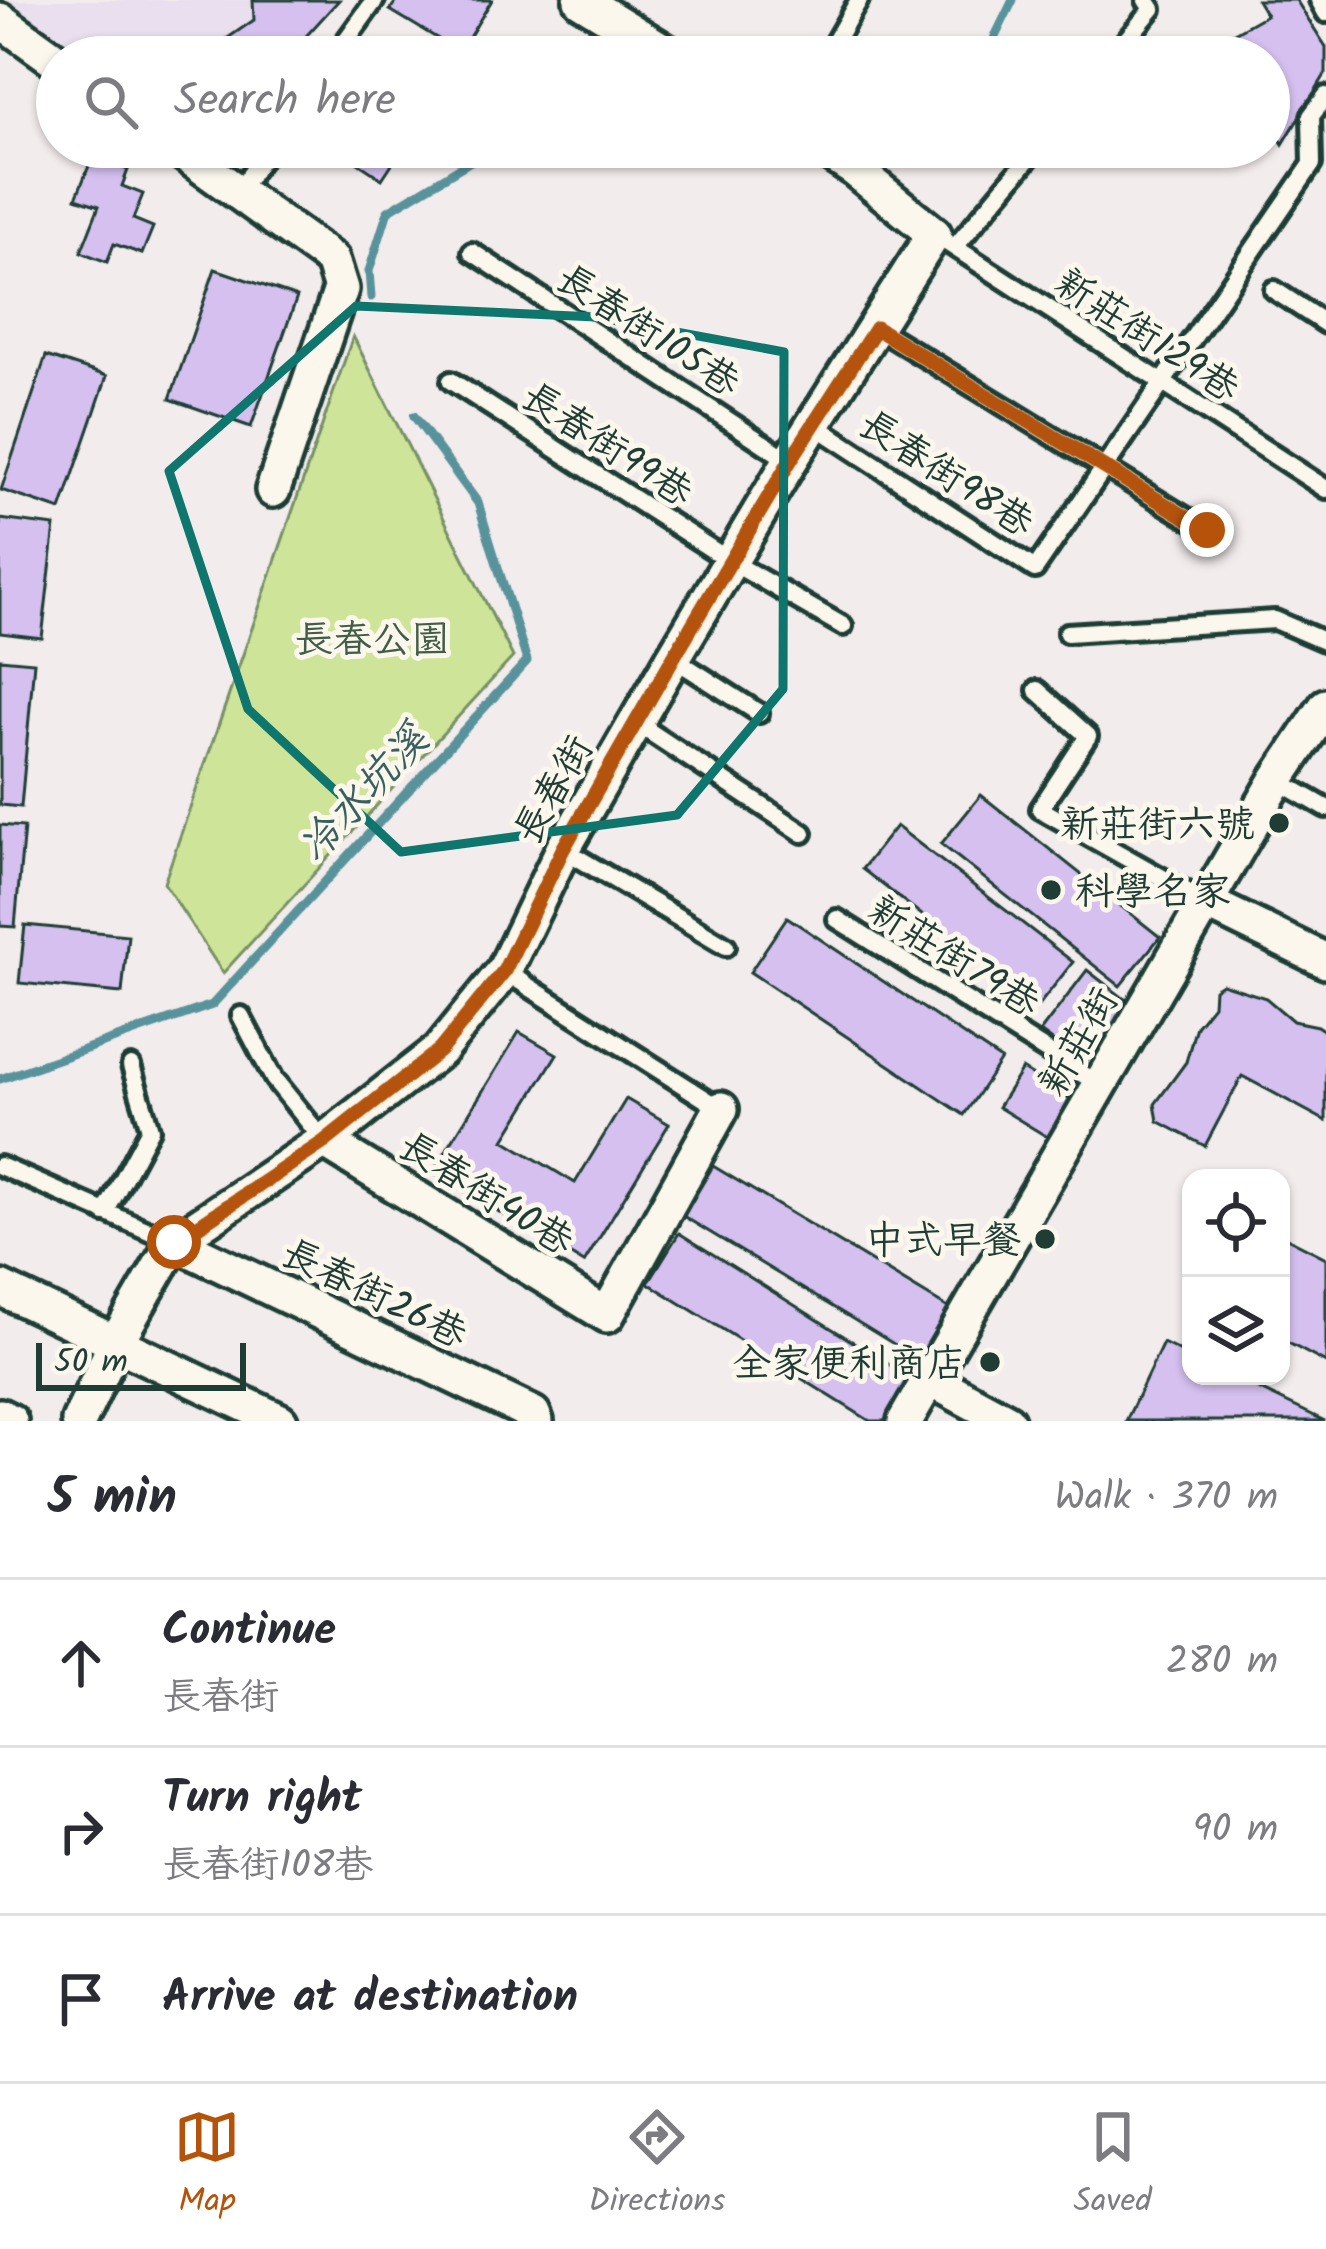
<!DOCTYPE html>
<html lang="en">
<head>
<meta charset="utf-8">
<style>
  body { margin:0; font-family:Kalam,"LXGW WenKai TC",sans-serif; background:#f2f2f3; color:#2b2b33 }
  .controls { position:absolute; right:36px; bottom:36px; display:grid; overflow:hidden; border-radius:24px; box-shadow:0 3px 9px #0004 }
  .controls button { width:108px; height:108px; display:grid; place-items:center; padding:0; border:0; border-bottom:3px solid #e1e1e2; background:#fff; color:#2b2b33; font:60px sans-serif }
  .scale { position:absolute; left:36px; bottom:30px; width:210px; box-sizing:border-box; padding-left:12px; border:6px solid #1f3d34; border-top:0; font-size:33px; line-height:42px; white-space:nowrap; color:#1f3d34; -webkit-text-stroke:9px #fbf7ec; paint-order:stroke }
  .stop { position:absolute; width:36px; height:36px; margin:-27px; border:9px solid #b45309; border-radius:50%; background:#fff }
  .stop.end { background:#b45309; border-color:#fff; box-shadow:0 3px 12px #0008 }
  .list { margin:0; padding:0; list-style:none }
  h2 { display:flex; justify-content:space-between; align-items:center; height:156px; margin:0; padding:0 48px; font-size:51px }
  h2 small { font-size:39px; font-weight:400; color:#7c7c81 }
  .list li { display:grid; grid-template-columns:78px 1fr auto; gap:36px; align-items:center; box-sizing:border-box; height:168px; padding:0 48px; border-top:3px solid #e1e1e2 }
  .list b { display:block; font-size:45px; white-space:nowrap }
  .list p { margin:0; font-size:39px; white-space:nowrap; color:#7c7c81 }
  .list em { font-size:39px; font-style:normal; color:#7c7c81 }
  .icon { flex:none; width:66px; height:66px; fill:none; stroke:currentColor; stroke-width:2; stroke-linecap:round; stroke-linejoin:round }
  .map { position:relative; flex:none; width:1326px; height:1421px; overflow:hidden }
  .search { position:absolute; background:#fff; box-shadow:0 3px 9px #0004; left:36px; right:36px; top:36px; height:132px; display:flex; align-items:center; gap:30px; box-sizing:border-box; padding:0 42px; border-radius:66px; color:#7c7c81; font-size:45px }
  .sheet { height:660px; background:#fff }
  nav { display:flex; justify-content:space-around; align-items:center; box-sizing:border-box; height:168px; border-top:3px solid #e1e1e2; background:#fff; font-size:33px; color:#7c7c81 }
  nav a { display:grid; justify-items:center; gap:6px }
  nav .on { color:#b45309 }
  .map>svg:first-child { display:block }
  .built { fill:#eadfee }
  .green { fill:#cee499; stroke:#769066; stroke-width:3 }
  .lines { fill:none; stroke-linecap:round; stroke-linejoin:round }
  .stream { stroke:#59929b; stroke-width:9 }
  .building { fill:#d5c0f0; stroke:#1f3d34; stroke-width:3 }
  .service-casing { stroke:#1f3d34; stroke-width:26 }
  .minor-casing { stroke:#1f3d34; stroke-width:42 }
  .service { stroke:#fbf7ec; stroke-width:16 }
  .minor { stroke:#fbf7ec; stroke-width:33 }
  .route { stroke:#b45309; stroke-width:15 }
  .marked { fill:none; stroke:#0f766e; stroke-width:9; stroke-linejoin:round }
  .poi-dot { fill:#1f3d34; stroke:#fbf7ec; stroke-width:4.5 }
  .labels { text-anchor:middle; stroke-width:10; stroke-linejoin:round; paint-order:stroke }
  .street-label { font-size:39px; fill:#1f3d34; stroke:#fbf7ec }
  .park-label { font-size:39px; fill:#425e48; stroke:#fbf7ec }
  .poi-label { font-size:39px; fill:#1f3d34; stroke:#fbf7ec; text-anchor:end }
  .water-label { font-size:42px; font-style:italic; fill:#37605f; stroke:#fbf7ec }
</style>
</head>
<body>
<div class="map">
<svg width="1326" height="1421" viewBox="0 0 1326 1421">
  <rect width="100%" height="100%" fill="#f3eced"/>
  <filter id="ink" filterUnits="userSpaceOnUse"><feTurbulence type="fractalNoise" baseFrequency=".00833" numOctaves="2"/><feDisplacementMap in="SourceGraphic" scale="24" xChannelSelector="R" yChannelSelector="G"/><feConvolveMatrix kernelMatrix="1 2 1 2 8 2 1 2 1" color-interpolation-filters="sRGB"/></filter>
  <g filter="url(#ink)">
    <path class="built" d="M9,0H337L293,57H83Z"/>
    <path class="green" d="M353,336L513,657L223,973L164,883Z"/>
    <g class="lines">
      <g class="stream">
        <path d="M985,57L1013,0"/>
        <path d="M371,297L369,271L388,211L494,147"/>
        <path d="M0,1079L212,1005L527,661L478,503L414,416"/>
      </g>
    </g>
    <g class="building">
      <path d="M253,0H339L287,57H230L222,42L254,20Z"/>
      <path d="M397,0H492L460,52L390,10Z"/>
      <path d="M1257,0H1296L1326,47V73L1283,144L1269,121V57H1229L1220,41L1266,15Z"/>
      <path d="M334,147H403L382,179Z"/>
      <path d="M93,156L128,170L122,186L143,194L133,219L153,227L142,254L114,244L107,262L81,252L99,206L76,198Z"/>
      <path d="M215,269L297,297L251,427L170,399Z"/>
      <path d="M46,356L107,376L61,510L1,490Z"/>
      <path d="M0,519L55,526L42,638L0,633Z"/>
      <path d="M0,659L34,662L21,807L0,805Z"/>
      <path d="M981,795L1160,937L1120,986L941,844Z"/>
      <path d="M0,825L24,827L15,927L0,926Z"/>
      <path d="M896,826L1073,962L1039,1005L862,869Z"/>
      <path d="M787,917L1001,1060L964,1115L750,972Z"/>
      <path d="M25,925L128,935L122,993L19,983Z"/>
      <path d="M1087,970L1130,1003L1084,1064L1040,1032Z"/>
      <path d="M1222,984L1266,998L1293,1021L1317,1026L1326,1032V1121L1242,1076L1205,1146L1158,1121L1155,1104L1186,1062L1196,1026L1213,1005L1214,989Z"/>
      <path d="M519,1032L557,1054L504,1140L575,1183L626,1099L669,1124L584,1263L433,1172Z"/>
      <path d="M1022,1069L1077,1103L1054,1141L998,1107Z"/>
      <path d="M713,1166L950,1309L920,1360L683,1216Z"/>
      <path d="M679,1233L914,1380L889,1421H870L648,1283Z"/>
      <path d="M1281,1235L1326,1258V1363L1281,1339Z"/>
      <path d="M1163,1343L1191,1357V1376H1231L1325,1421H1126Z"/>
    </g>
    <g class="lines">
      <g class="service-casing">
        <g id="service">
          <path d="M1319,0L1326,13"/>
          <path d="M334,57L375,0"/>
          <path d="M826,57L859,0"/>
          <path d="M1112,57L1152,9L1146,0"/>
          <path d="M238,192L270,147"/>
          <path d="M934,234L1326,489"/>
          <path d="M955,247L1038,147"/>
          <path d="M472,252L790,461"/>
          <path d="M1274,290L1326,324"/>
          <path d="M876,328L1207,530"/>
          <path d="M451,381L730,561L843,626"/>
          <path d="M813,424L1035,569L1312,164L1311,116L1326,96"/>
          <path d="M1067,633L1275,620L1326,642"/>
          <path d="M673,658L759,713"/>
          <path d="M1037,690L1088,736L1040,809L1207,903"/>
          <path d="M638,724L803,833"/>
          <path d="M1277,780L1326,808"/>
          <path d="M563,849L726,946"/>
          <path d="M837,919L1100,1085"/>
          <path d="M504,971L721,1109"/>
          <path d="M241,1016L274,1079L324,1141"/>
          <path d="M0,1166L174,1242"/>
          <path d="M105,1213L150,1129L131,1066"/>
        </g>
      </g>
      <g class="minor-casing">
        <g id="minor">
          <path d="M581,0L674,57"/>
          <path d="M0,20L57,61"/>
          <path d="M175,147L332,260L341,289L273,490"/>
          <path d="M1207,903L1326,961"/>
          <path d="M324,1141L607,1315L721,1109"/>
          <path d="M174,1242L533,1414L536,1421"/>
          <path d="M0,1288L280,1421"/>
          <path d="M928,1378L1007,1421"/>
          <path d="M0,1416L10,1421"/>
          <path d="M79,1421L115,1344L174,1242L324,1141L440,1050L504,971L563,849L673,658L790,461L934,234L854,169L820,147"/>
          <path d="M905,1421L1277,780L1326,706"/>
        </g>
      </g>
      <use href="#service" class="service"/>
      <use href="#minor" class="minor"/>
    </g>
  </g>
  <g class="lines" filter="url(#ink)">
    <path class="route" d="M174,1242L324,1142L440,1050L504,971L563,849L673,658L790,461L876,328L1207,530"/>
  </g>
  <path class="marked" d="M356,306L596,317L784,352L783,689L677,815L401,852L248,709L169,471Z"/>
  <g class="poi-dot">
    <circle cx="1279" cy="823" r="12"/>
    <circle cx="1051" cy="890" r="12"/>
    <circle cx="1045" cy="1239" r="12"/>
    <circle cx="990" cy="1362" r="12"/>
  </g>
  <g class="labels">
    <g class="street-label">
      <text transform="translate(649 329) rotate(33)" y="14">長春街105巷</text>
      <text transform="translate(1148 334) rotate(33)" y="14">新莊街129巷</text>
      <text transform="translate(608 443) rotate(33)" y="14">長春街99巷</text>
      <text transform="translate(947 472) rotate(33)" y="14">長春街98巷</text>
      <text transform="translate(552 789) rotate(-60)" y="14">長春街</text>
      <text transform="translate(955 955) rotate(32)" y="14">新莊街79巷</text>
      <text transform="translate(1077 1041) rotate(-60)" y="14">新莊街</text>
      <text transform="translate(487 1192) rotate(32)" y="14">長春街40巷</text>
      <text transform="translate(375 1292) rotate(26)" y="14">長春街26巷</text>
    </g>
    <g class="park-label">
      <text x="372" y="652">長春公園</text>
    </g>
    <g class="poi-label">
      <text x="1255" y="837">新莊街六號</text>
      <text x="1075" y="904" text-anchor="start">科學名家</text>
      <text x="1021" y="1253">中式早餐</text>
      <text x="966" y="1376">全家便利商店</text>
    </g>
    <g class="water-label">
      <text transform="translate(362 792) rotate(-47)" y="15">冷水坑溪</text>
    </g>
  </g>
</svg>
<div class="controls">
<button><svg class="icon" aria-label="locate" viewBox="0 0 24 24"><circle cx="12" cy="12" r="6"/><path d="M12 2v4M12 18v4M2 12h4M18 12h4"/></svg></button>
<button><svg class="icon" aria-label="layers" viewBox="0 0 24 24"><path d="M12 4l9 5-9 5-9-5zM3 14l9 5 9-5"/></svg></button>
</div>
<div class="scale">50 m</div>
<div class="stop" style="left:174px;top:1242px"></div>
<div class="stop end" style="left:1207px;top:530px"></div>
<div class="search"><svg class="icon" aria-label="search" viewBox="0 0 24 24"><circle cx="10" cy="10" r="6"/><path d="M15 15l6 6"/></svg>Search here</div>
</div>
<section class="sheet">
<h2>5 min<small>Walk · 370 m</small></h2>
<ul class="list">
<li><svg class="icon" aria-label="ahead" viewBox="0 0 24 24"><path d="M12 20V5M6 11l6-6 6 6"/></svg><div><b>Continue</b><p>長春街</p></div><em>280 m</em></li>
<li><svg class="icon" aria-label="right" viewBox="0 0 24 24"><path d="M7 20v-9h11M14 6l5 5-5 5"/></svg><div><b>Turn right</b><p>長春街108巷</p></div><em>90 m</em></li>
<li><svg class="icon" aria-label="arrive" viewBox="0 0 24 24"><path d="M6 21V4h12l-3 4 3 4H6"/></svg><div><b>Arrive at destination</b></div></li>
</ul>
</section>
<nav>
<a class="on"><svg class="icon" aria-label="map" viewBox="0 0 24 24"><path d="M3 6l6-2 6 2 6-2v14l-6 2-6-2-6 2zM9 4v14M15 6v14"/></svg>Map</a>
<a><svg class="icon" aria-label="directions" viewBox="0 0 24 24"><path d="M12 3l9 9-9 9-9-9zM9 14v-3h6M13 9l2 2-2 2"/></svg>Directions</a>
<a><svg class="icon" aria-label="saved" viewBox="0 0 24 24"><path d="M7 4h10v16l-5-4-5 4z"/></svg>Saved</a>
</nav>
</body>
</html>
